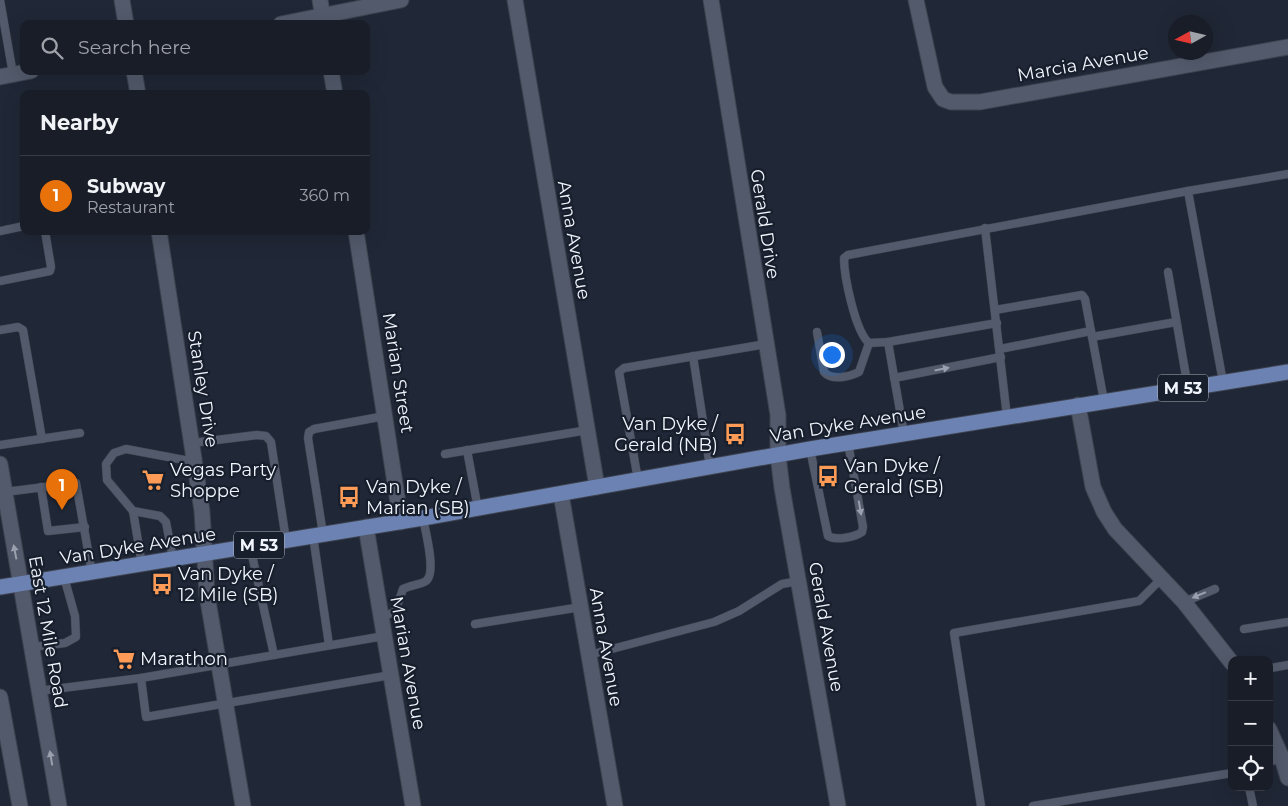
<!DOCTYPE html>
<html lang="en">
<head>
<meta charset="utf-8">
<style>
  body { margin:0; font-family:Montserrat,sans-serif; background:#212630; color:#f1f3f6 }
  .controls { position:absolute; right:15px; bottom:15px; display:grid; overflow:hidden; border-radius:10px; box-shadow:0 5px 20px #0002 }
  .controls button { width:45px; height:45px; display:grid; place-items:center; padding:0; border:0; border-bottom:1px solid #363b45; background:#181d28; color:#f1f3f6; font:25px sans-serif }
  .compass { position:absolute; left:1168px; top:15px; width:45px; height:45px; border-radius:50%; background:#181d28; box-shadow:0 5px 20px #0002; rotate:262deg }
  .you { position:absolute; left:831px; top:354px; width:18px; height:18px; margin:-12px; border:4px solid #fff; border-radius:50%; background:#1a73e8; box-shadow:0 0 0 8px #1a73e833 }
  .badge { display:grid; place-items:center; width:32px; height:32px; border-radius:50%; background:#8c9099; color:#fff; font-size:16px; font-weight:700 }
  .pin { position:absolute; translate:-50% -41px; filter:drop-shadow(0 1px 2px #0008) }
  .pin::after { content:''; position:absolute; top:26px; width:18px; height:15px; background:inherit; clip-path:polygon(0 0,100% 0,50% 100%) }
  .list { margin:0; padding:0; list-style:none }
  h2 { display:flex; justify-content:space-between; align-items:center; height:65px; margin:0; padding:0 20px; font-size:21px }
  h2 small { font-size:16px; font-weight:400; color:#9fa2a8 }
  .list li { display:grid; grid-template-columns:32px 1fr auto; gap:15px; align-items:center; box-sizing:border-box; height:80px; padding:0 20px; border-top:1px solid #363b45 }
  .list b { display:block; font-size:19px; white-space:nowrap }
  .list p { margin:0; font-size:16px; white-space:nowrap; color:#9fa2a8 }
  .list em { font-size:16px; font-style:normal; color:#9fa2a8 }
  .icon { flex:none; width:28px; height:28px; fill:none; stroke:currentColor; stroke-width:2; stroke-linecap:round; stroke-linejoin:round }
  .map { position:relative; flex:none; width:1288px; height:806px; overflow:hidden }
  .search { position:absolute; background:#181d28; box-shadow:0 5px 20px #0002; left:20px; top:20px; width:350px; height:55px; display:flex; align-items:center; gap:12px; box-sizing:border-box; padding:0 18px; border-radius:10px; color:#9fa2a8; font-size:19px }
  .panel { position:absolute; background:#181d28; box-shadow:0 5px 20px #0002; left:20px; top:90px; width:350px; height:145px; border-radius:10px }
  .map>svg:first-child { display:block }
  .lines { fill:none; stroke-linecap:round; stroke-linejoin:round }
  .service-casing { stroke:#3d424e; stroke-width:9 }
  .minor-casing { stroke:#3d424e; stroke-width:17 }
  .secondary-casing { stroke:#3d424e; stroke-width:17 }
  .primary-casing { stroke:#3d424e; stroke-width:17 }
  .service { stroke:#525a6b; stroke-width:8 }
  .minor { stroke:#525a6b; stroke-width:15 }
  .secondary { stroke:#525a6b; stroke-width:15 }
  .primary { stroke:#6b82b2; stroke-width:15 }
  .oneway { fill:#9aa0ad }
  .labels { text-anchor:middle; stroke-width:4.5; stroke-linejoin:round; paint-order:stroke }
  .shield { fill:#171e2c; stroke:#b0b4be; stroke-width:1 }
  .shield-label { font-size:16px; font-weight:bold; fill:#f1f5fd }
  .street-label { font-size:18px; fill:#f1f5fd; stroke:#171e2c }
  .poi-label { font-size:18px; fill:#f1f5fd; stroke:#171e2c; text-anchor:start }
</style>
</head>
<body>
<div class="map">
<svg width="1288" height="806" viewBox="0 0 1288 806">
  <rect width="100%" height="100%" fill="#202736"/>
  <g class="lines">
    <g class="service-casing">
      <g id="service">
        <path d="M0,0L13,74"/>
        <path d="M985,228L1007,417"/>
        <path d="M0,231L24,226"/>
        <path d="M1168,272L1188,388"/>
        <path d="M0,281L50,271L51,267L45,231"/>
        <path d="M995,310L1082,295L1085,299L1104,401"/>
        <path d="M997,323L888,342L869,343C855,331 844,276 844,258L848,255L1188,191"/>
        <path d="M0,330L18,327L23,330L42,439"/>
        <path d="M817,332L824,372C832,381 849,377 859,372L869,343"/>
        <path d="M1092,337L1176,322"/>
        <path d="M888,342L904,434"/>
        <path d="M1000,349L1091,331"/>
        <path d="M693,356L710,467"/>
        <path d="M894,378L1001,357"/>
        <path d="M1223,382L1188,191L1288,174"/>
        <path d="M192,443L257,435L266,436L271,442L286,540"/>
        <path d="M0,445L80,433"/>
        <path d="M810,449L828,536C836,541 855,537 862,532L863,527L848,443"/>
        <path d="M467,450L478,509"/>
        <path d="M445,454L588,430"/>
        <path d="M638,480L619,372L624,368L766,344"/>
        <path d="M41,487L48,531L85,527"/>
        <path d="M5,492L76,483L92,573"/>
        <path d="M133,511L142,565"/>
        <path d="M323,534L308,438L309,432L314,429L385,416"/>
        <path d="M313,536L329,645"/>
        <path d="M250,546L274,655"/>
        <path d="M173,559L166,522L160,516L133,511L107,480L106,464L114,453L126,449L195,462"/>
        <path d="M1184,602L1215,589"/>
        <path d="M381,617L395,612L403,589C410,585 420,585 426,581C437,573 425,530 423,518"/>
        <path d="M475,624L581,607"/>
        <path d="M1244,629L1288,622"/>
        <path d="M32,647L65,643L76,637L75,616L64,577"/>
        <path d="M589,655L714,622L739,611L782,584L799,581"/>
        <path d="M1271,668L1288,665"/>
        <path d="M141,678L146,717L391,675"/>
        <path d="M39,691L141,678L384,636"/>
        <path d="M1269,762L1282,758"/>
        <path d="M1249,787L1253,806"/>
        <path d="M981,806L954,633L1139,601L1160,580"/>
        <path d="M1033,806L1232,773"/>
      </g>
    </g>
    <g class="minor-casing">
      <g id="minor">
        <path d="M122,0L126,24"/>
        <path d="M320,0L324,24"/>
        <path d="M515,0L597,487"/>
        <path d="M711,0L778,415V455L782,488L838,806"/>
        <path d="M916,0L935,87L943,99L951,102H980L1288,47"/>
        <path d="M281,24L401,0"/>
        <path d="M134,71L138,94"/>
        <path d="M331,71L335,94"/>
        <path d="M0,77L31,71"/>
        <path d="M159,231L202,511L207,595L243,806"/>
        <path d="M356,231L401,522"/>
        <path d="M1078,405L1093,487L1104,512L1115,529L1184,602L1232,663"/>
        <path d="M561,494L615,806"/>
        <path d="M366,527L413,806"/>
        <path d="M1269,729L1282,758L1288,778"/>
      </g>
    </g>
    <g class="secondary-casing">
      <g id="secondary">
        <path d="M0,464L59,806"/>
        <path d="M0,697L20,806"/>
      </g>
    </g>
    <g class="primary-casing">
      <path id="primary" d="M0,587L423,518L810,449L1288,372"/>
    </g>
    <use href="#service" class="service"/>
    <use href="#minor" class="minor"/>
    <use href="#secondary" class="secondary"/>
    <use href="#primary" class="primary"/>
  </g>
  <defs><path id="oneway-solid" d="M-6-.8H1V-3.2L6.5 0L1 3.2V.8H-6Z" transform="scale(1.25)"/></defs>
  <g class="oneway">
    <use href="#oneway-solid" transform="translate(942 369) rotate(-11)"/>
    <use href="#oneway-solid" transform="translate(860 508) rotate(80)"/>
    <use href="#oneway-solid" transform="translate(15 552) rotate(-101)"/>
    <use href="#oneway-solid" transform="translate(1199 595) rotate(157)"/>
    <use href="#oneway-solid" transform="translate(51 758) rotate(-100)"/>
  </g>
  <defs>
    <g id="bus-bare" transform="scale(1.725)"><path d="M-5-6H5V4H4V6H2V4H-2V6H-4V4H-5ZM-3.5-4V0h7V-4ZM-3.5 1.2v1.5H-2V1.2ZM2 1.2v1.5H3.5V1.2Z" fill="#fe9c57" stroke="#171e2c" stroke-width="2.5" paint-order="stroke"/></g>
    <g id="supermarket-bare" transform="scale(1.725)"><path d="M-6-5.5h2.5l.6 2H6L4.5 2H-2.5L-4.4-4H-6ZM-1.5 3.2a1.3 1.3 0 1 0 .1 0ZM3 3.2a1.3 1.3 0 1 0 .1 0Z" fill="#fe9c57" stroke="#171e2c" stroke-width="2.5" paint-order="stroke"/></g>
  </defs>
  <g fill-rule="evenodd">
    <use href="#bus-bare" x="735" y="434"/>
    <use href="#bus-bare" x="828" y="476"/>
    <use href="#supermarket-bare" x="153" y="480"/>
    <use href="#bus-bare" x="349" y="497"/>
    <use href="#bus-bare" x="162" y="584"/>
    <use href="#supermarket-bare" x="124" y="659"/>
  </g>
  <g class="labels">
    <g class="shield">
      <rect x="1158" y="374.5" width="50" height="27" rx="4"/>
      <rect x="234" y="531.5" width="50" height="27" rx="4"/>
    </g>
    <g class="shield-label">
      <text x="1183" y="394">M 53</text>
      <text x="259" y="551">M 53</text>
    </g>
    <g class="street-label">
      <text transform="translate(1083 64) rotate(-10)" y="6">Marcia Avenue</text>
      <text transform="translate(765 224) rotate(81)" y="6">Gerald Drive</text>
      <text transform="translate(574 240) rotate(80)" y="6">Anna Avenue</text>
      <text transform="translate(398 373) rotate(81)" y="6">Marian Street</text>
      <text transform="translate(203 389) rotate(81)" y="6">Stanley Drive</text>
      <text transform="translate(848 424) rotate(-9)" y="6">Van Dyke Avenue</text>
      <text transform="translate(138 546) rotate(-9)" y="6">Van Dyke Avenue</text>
      <text transform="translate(826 627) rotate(80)" y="6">Gerald Avenue</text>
      <text transform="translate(48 632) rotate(80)" y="6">East 12 Mile Road</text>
      <text transform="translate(606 647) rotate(80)" y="6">Anna Avenue</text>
      <text transform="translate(408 663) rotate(80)" y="6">Marian Avenue</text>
    </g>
    <g class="poi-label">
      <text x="718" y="430" text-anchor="end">Van Dyke /<tspan x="718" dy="21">Gerald (NB)</tspan></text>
      <text x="844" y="472">Van Dyke /<tspan x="844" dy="21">Gerald (SB)</tspan></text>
      <text x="170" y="476">Vegas Party<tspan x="170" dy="21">Shoppe</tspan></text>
      <text x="366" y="493">Van Dyke /<tspan x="366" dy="21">Marian (SB)</tspan></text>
      <text x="178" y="580">Van Dyke /<tspan x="178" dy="21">12 Mile (SB)</tspan></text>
      <text x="140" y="665">Marathon</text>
    </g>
  </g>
</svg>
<div class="controls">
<button>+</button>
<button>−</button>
<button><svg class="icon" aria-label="locate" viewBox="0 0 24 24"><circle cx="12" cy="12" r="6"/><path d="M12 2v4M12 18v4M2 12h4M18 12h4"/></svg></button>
</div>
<svg class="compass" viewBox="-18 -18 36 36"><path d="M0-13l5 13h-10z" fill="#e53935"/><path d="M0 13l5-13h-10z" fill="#9fa2a8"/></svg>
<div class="you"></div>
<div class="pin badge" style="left:62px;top:510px;background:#e8710a">1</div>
<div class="search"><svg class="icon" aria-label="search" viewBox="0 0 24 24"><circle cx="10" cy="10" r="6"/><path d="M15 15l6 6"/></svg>Search here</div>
<section class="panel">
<h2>Nearby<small></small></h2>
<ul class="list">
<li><span class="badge" style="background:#e8710a">1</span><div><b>Subway</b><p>Restaurant</p></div><em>360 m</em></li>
</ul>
</section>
</div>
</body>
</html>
